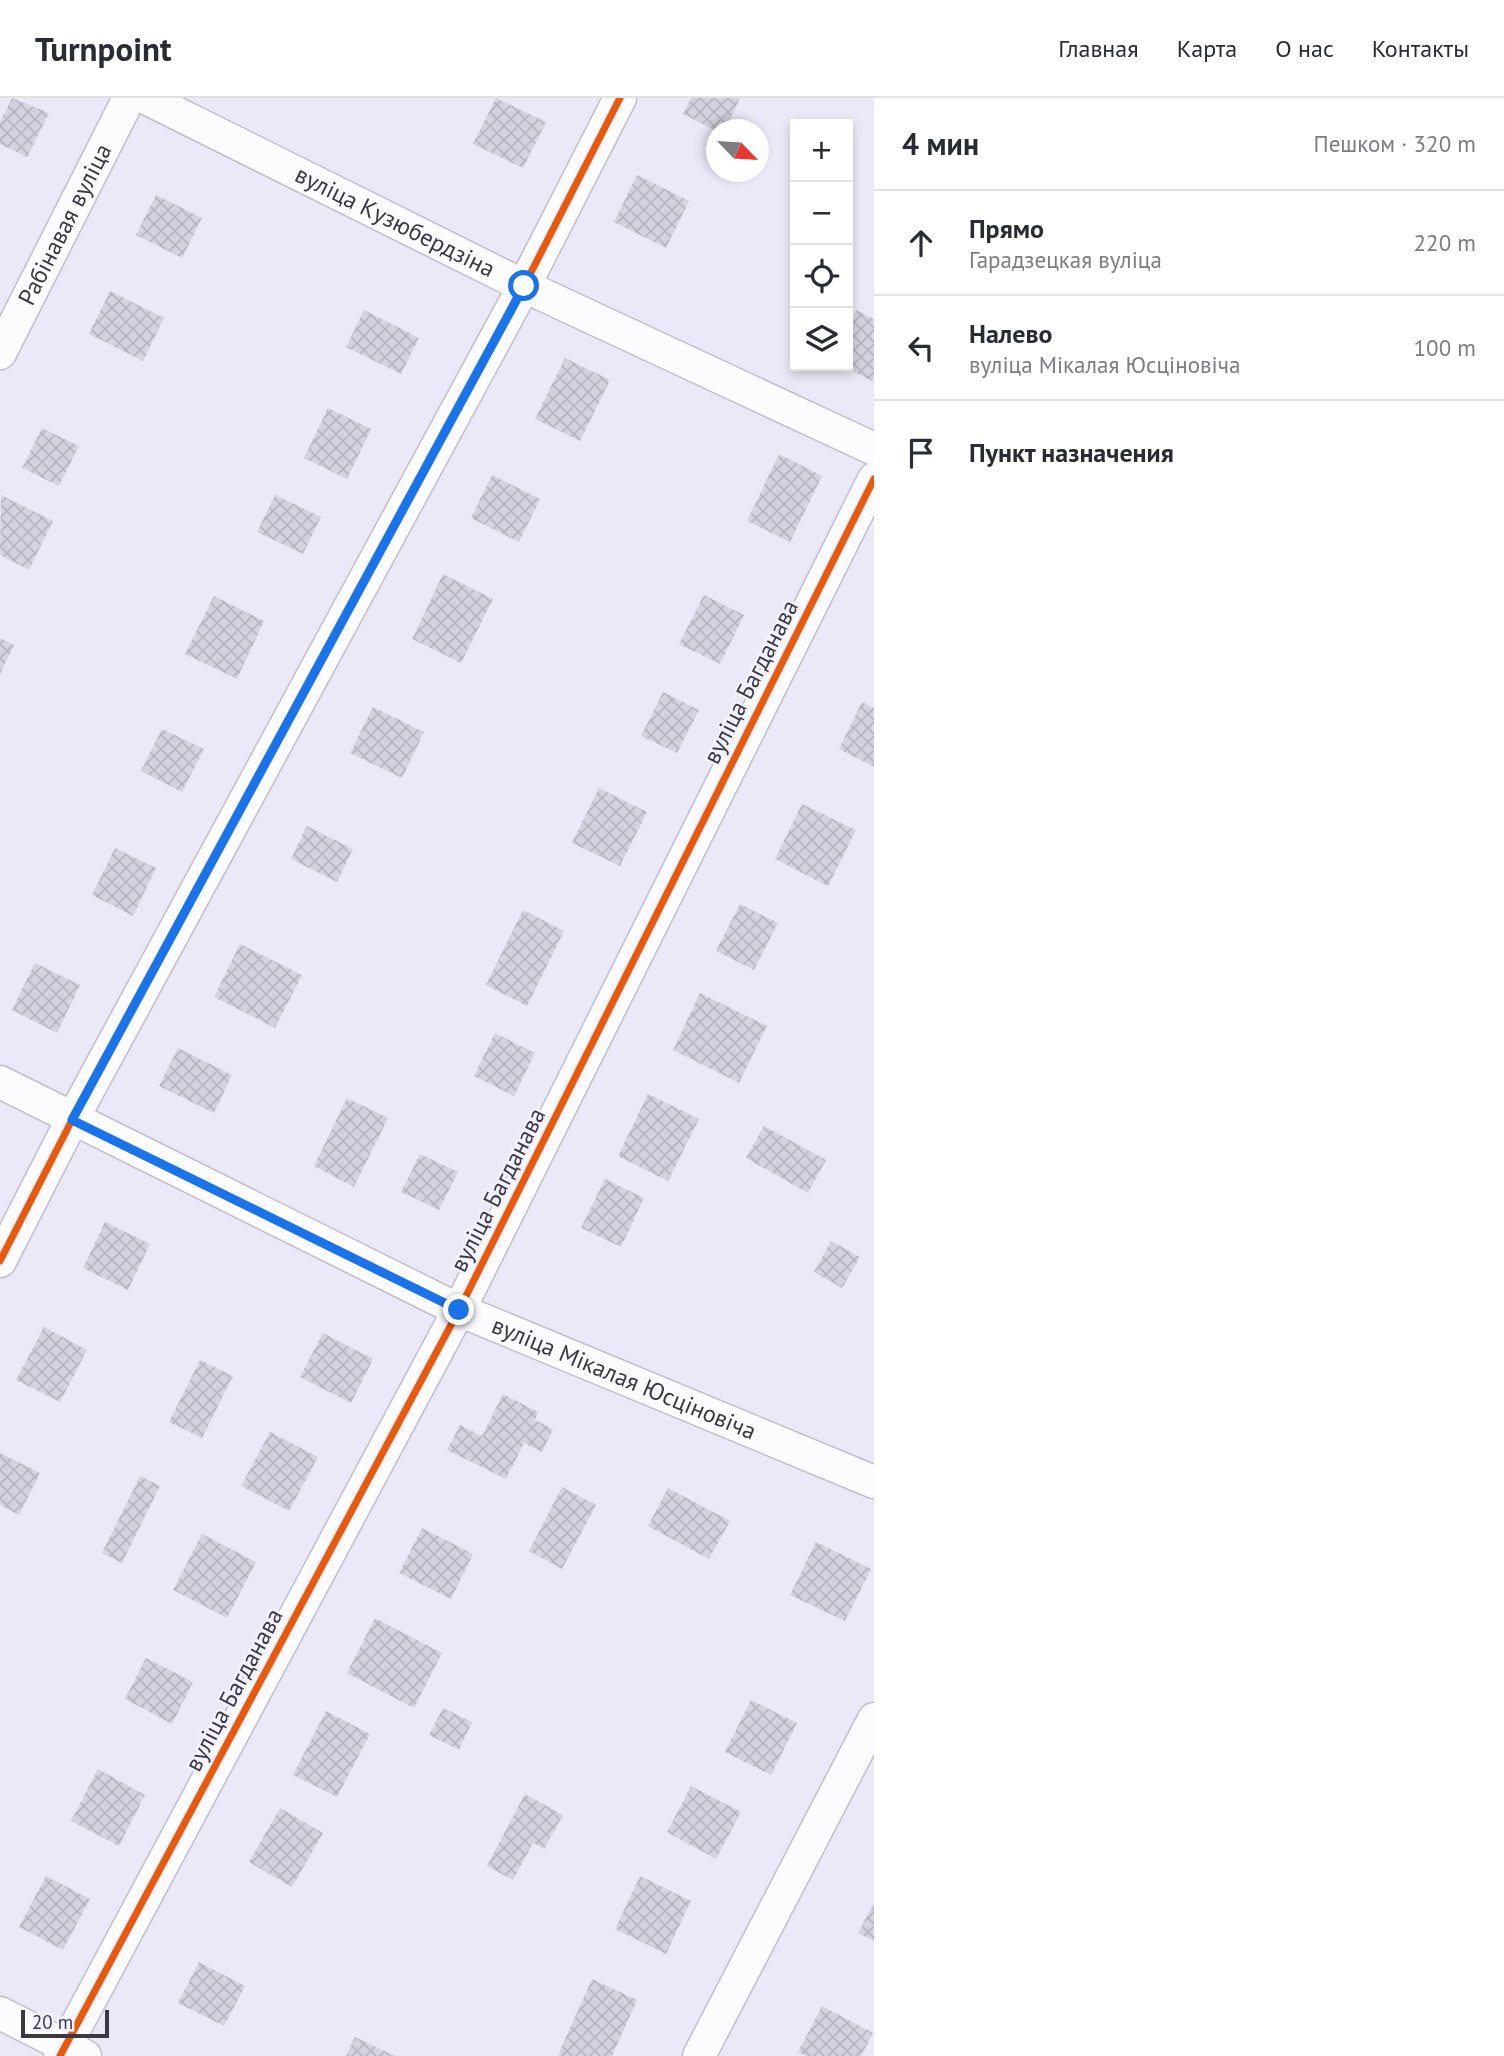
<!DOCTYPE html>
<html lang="ru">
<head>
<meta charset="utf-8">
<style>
  body { margin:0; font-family:"PT Sans",sans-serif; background:#f7f7f7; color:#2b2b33 }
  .controls { position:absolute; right:21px; top:21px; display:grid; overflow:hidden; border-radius:0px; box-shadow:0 4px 10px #0003 }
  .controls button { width:63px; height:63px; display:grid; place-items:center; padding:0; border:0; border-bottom:2px solid #e1e1e2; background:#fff; color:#2b2b33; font:35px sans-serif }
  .compass { position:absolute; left:706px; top:21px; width:63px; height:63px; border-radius:50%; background:#fff; box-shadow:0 4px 10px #0003; rotate:115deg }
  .scale { position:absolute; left:21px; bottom:18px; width:88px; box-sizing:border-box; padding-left:7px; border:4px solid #3a3843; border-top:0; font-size:19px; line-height:24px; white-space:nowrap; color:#3a3843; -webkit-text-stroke:5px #f3f1fd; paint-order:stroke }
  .stop { position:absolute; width:21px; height:21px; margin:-16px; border:5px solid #1a73e8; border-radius:50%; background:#fff }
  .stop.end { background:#1a73e8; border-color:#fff; box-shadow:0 2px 7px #0008 }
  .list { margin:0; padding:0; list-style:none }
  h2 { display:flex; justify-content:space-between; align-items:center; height:91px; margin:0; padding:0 28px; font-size:30px }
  h2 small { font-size:23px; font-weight:400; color:#7c7c81 }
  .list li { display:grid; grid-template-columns:46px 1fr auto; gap:21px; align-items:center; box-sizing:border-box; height:105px; padding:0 28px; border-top:2px solid #e1e1e2 }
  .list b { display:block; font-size:26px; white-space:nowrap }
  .list p { margin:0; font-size:23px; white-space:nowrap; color:#7c7c81 }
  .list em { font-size:23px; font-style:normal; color:#7c7c81 }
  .icon { flex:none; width:38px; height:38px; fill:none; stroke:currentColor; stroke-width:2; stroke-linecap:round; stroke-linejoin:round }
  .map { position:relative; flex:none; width:874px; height:1958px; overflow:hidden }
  header { display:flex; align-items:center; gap:42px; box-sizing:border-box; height:98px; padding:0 35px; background:#fff; border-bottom:2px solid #e1e1e2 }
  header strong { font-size:33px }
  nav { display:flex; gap:38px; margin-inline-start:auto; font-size:24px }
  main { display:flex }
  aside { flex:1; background:#fff }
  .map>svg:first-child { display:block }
  .building { fill:url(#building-cross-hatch) }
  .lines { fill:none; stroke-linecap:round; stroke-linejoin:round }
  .street-casing { stroke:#c1becb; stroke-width:35 }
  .street { stroke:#fcfcfe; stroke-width:32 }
  .cycleway-casing { stroke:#f3f1fd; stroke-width:11 }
  .cycleway { stroke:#e8590c; stroke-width:7 }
  .route { stroke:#1a73e8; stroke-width:9 }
  .labels { text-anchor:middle; stroke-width:5; stroke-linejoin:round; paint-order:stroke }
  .street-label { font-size:24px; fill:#3a3843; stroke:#f3f1fd }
</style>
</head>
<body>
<header>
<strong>Turnpoint</strong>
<nav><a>Главная</a><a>Карта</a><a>О нас</a><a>Контакты</a></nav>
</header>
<main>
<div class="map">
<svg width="874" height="1958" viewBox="0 0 874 1958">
  <defs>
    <pattern id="building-cross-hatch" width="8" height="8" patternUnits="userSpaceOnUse" patternTransform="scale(1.75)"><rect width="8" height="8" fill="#d4d2df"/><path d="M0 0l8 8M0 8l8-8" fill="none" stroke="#b7b5c1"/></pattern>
  </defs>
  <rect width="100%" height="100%" fill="#ebe8f8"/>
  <g class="building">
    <path d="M12,0L49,15L27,59L0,46V24Z"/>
    <path d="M496,0L546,24L523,70L473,46Z"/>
    <path d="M691,0H740L725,32L716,33L683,16Z"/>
    <path d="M637,77L689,103L666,150L614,124Z"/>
    <path d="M156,97L202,120L182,160L136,137Z"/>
    <path d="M110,193L164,220L143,263L89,236Z"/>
    <path d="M364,212L419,240L401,276L346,249Z"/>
    <path d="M856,212L874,221V284L841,268H848V229Z"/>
    <path d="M565,260L610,282L580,343L535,321Z"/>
    <path d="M328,310L371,331L347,381L304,360Z"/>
    <path d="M42,330L79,348L59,388L22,370Z"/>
    <path d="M779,356L822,378L790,444L747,423Z"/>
    <path d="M492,377L540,401L519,444L471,420Z"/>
    <path d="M1,397L53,423L29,472L0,457Z"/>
    <path d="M275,397L321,419L303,456L257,434Z"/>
    <path d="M443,476L493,501L461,565L412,541Z"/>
    <path d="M704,497L744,517L720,566L679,546Z"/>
    <path d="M214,498L264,523L237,581L185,556Z"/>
    <path d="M0,540L14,547L0,576Z"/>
    <path d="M663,594L699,612L677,655L641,638Z"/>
    <path d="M862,604L874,610V669L839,651Z"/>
    <path d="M373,609L424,634L402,680L350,655Z"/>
    <path d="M162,631L204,651L182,694L141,673Z"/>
    <path d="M599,690L647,714L620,768L572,745Z"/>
    <path d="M802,706L856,732L828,788L775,761Z"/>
    <path d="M307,728L353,751L337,784L291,761Z"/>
    <path d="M115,750L156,770L133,818L92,797Z"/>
    <path d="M740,806L778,825L754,872L716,853Z"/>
    <path d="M523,812L564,833L527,908L486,887Z"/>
    <path d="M240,846L302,877L275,930L214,899Z"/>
    <path d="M35,865L80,887L57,935L12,912Z"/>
    <path d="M700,895L767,928L739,985L673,952Z"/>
    <path d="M495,935L535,955L514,998L474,978Z"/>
    <path d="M178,950L232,977L214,1015L159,988Z"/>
    <path d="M648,996L699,1021L668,1083L618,1058Z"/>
    <path d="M347,1000L388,1020L354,1089L314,1068Z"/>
    <path d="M764,1028L826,1062L808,1095L746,1060Z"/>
    <path d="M420,1056L458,1074L439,1112L401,1094Z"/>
    <path d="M605,1081L644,1100L621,1149L581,1130Z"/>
    <path d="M105,1124L150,1146L128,1192L83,1170Z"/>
    <path d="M831,1143L860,1159L842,1190L814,1174Z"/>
    <path d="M44,1229L87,1252L60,1304L16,1282Z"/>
    <path d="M323,1235L373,1261L351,1305L300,1279Z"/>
    <path d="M200,1262L233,1278L202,1340L169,1324Z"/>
    <path d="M503,1296L538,1314L535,1322L553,1331L542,1354L524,1345L506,1381L447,1352L460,1327L482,1338Z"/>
    <path d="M270,1334L318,1359L289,1413L241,1388Z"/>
    <path d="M0,1355L40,1375L19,1417L0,1407Z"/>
    <path d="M140,1378L160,1388L122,1465L102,1455Z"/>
    <path d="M562,1389L596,1407L562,1471L529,1453Z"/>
    <path d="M668,1390L730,1423L709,1461L648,1428Z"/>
    <path d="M422,1430L473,1456L451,1501L399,1475Z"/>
    <path d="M202,1436L256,1464L227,1520L173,1492Z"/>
    <path d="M816,1444L871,1471L845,1523L790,1497Z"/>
    <path d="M375,1520L442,1555L414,1610L347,1575Z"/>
    <path d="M146,1560L193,1584L172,1626L125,1601Z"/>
    <path d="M751,1602L797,1625L771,1677L725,1654Z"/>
    <path d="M443,1610L472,1624L459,1652L429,1637Z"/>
    <path d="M326,1613L370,1636L337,1699L293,1677Z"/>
    <path d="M98,1671L145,1697L119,1748L71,1723Z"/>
    <path d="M691,1688L741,1714L716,1761L667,1734Z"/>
    <path d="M525,1696L563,1717L544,1751L533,1745L513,1782L487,1768Z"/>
    <path d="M280,1710L323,1735L292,1789L249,1764Z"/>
    <path d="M46,1778L90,1801L63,1852L19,1829Z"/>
    <path d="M640,1778L691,1803L666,1856L615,1831Z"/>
    <path d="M874,1805V1843L858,1835Z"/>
    <path d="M199,1864L245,1888L224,1928L178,1905Z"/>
    <path d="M592,1881L637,1902L612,1958H561L558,1957Z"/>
    <path d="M822,1908L873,1935L861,1958H806L798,1954Z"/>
    <path d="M355,1939L395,1958H346Z"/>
  </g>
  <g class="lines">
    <g class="street-casing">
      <g id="street">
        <path id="s1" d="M146,0L524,188L874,351"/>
        <path id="s2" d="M0,255L129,0"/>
        <path id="s3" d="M0,984L459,1212L874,1384"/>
        <path d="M0,1163L72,1022L524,188L620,0"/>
        <path d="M0,1915L85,1958"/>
        <path d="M60,1958L459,1212L874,381"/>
        <path d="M699,1958L874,1621"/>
      </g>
    </g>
    <use href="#street" class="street"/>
    <g class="cycleway-casing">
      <g id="cycleway">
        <path d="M0,1163L72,1022L524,188L620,0"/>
        <path d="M60,1958L459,1212L874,381"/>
      </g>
    </g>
    <use href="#cycleway" class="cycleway"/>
  </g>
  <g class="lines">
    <path class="route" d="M459,1212L72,1022L524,188"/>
  </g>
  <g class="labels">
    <g class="street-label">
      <text dy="8" stroke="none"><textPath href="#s1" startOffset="278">вуліца Кузюбердзіна</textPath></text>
      <text dy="8" stroke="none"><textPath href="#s2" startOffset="144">Рабінавая вуліца</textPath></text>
      <text transform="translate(751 584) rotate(-63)" y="8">вуліца Багданава</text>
      <text transform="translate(498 1092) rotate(-63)" y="8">вуліца Багданава</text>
      <text dy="8" stroke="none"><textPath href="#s3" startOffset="691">вуліца Мікалая Юсціновіча</textPath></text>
      <text transform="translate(234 1592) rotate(-62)" y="8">вуліца Багданава</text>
    </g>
  </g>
</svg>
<div class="controls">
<button>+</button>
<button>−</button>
<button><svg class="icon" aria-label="locate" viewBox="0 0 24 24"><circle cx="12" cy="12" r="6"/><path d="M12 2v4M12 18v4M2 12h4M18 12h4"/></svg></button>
<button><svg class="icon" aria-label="layers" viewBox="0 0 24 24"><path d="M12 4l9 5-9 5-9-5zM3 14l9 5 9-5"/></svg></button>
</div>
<svg class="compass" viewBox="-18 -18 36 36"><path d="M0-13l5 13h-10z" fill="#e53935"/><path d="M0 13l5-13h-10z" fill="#7c7c81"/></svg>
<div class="scale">20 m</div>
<div class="stop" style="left:524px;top:188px"></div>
<div class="stop end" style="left:459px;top:1212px"></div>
</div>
<aside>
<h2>4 мин<small>Пешком · 320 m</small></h2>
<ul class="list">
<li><svg class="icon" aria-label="ahead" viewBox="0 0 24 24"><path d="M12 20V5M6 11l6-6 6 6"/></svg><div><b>Прямо</b><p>Гарадзецкая вуліца</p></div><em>220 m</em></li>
<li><svg class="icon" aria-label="left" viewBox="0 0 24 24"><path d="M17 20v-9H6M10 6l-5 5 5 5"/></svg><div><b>Налево</b><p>вуліца Мікалая Юсціновіча</p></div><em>100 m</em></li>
<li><svg class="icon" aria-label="arrive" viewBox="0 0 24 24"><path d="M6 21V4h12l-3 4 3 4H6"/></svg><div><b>Пункт назначения</b></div></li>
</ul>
</aside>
</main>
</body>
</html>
